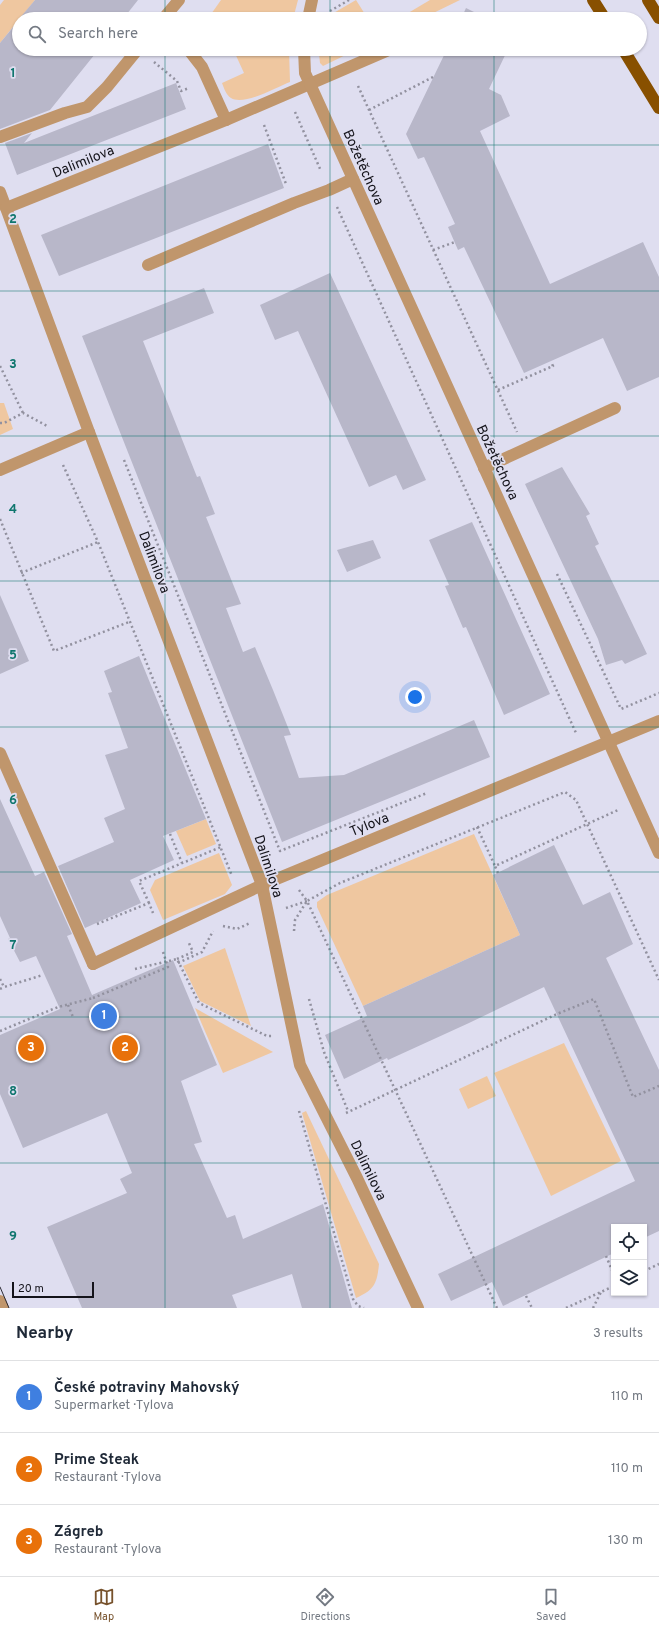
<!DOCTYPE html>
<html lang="en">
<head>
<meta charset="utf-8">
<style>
  body { margin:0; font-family:Overpass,sans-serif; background:#f2f2f3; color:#1f2937 }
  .controls { position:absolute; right:12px; bottom:12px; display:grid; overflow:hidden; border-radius:0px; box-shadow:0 1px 3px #0004 }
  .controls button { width:36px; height:36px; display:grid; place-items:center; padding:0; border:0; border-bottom:1px solid #e0e1e3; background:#fff; color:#1f2937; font:20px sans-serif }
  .scale { position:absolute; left:12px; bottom:10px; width:82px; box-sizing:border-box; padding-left:4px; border:2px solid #14131a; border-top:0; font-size:11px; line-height:14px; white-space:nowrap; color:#14131a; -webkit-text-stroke:3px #dfdef0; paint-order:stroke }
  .you { position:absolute; left:415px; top:697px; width:14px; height:14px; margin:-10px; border:3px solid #fff; border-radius:50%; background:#1a73e8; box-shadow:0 0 0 6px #1a73e833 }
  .badge { display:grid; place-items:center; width:26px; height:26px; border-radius:50%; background:#77522c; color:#fff; font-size:13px; font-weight:700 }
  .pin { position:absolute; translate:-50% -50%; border:2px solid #fff; box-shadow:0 1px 4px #0006 }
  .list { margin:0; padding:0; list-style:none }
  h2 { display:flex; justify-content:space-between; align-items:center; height:52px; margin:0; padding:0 16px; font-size:17px }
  h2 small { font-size:13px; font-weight:400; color:#747a83 }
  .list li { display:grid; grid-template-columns:26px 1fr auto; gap:12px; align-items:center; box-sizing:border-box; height:72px; padding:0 16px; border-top:1px solid #e0e1e3 }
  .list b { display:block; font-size:15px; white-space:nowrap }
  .list p { margin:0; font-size:13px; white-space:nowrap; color:#747a83 }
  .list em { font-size:13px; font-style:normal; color:#747a83 }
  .icon { flex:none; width:22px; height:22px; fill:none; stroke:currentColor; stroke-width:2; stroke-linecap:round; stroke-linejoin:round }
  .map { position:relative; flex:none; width:659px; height:1308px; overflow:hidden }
  .search { position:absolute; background:#fff; box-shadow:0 1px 3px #0004; left:12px; right:12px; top:12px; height:44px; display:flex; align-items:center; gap:10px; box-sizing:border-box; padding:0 14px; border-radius:22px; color:#747a83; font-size:15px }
  .sheet { height:268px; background:#fff }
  nav { display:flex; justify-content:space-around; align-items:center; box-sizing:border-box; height:56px; border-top:1px solid #e0e1e3; background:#fff; font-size:11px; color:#747a83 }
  nav a { display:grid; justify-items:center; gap:2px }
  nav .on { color:#77522c }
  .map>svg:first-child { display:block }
  .green { fill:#efc7a0 }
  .building { fill:#b8b7c9 }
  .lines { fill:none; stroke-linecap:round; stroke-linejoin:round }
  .path { stroke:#92919f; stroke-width:2.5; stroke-dasharray:2 3; stroke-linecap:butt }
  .service { stroke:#c0966c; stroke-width:12 }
  .minor { stroke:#c0966c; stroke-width:12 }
  .tertiary { stroke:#c0966c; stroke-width:12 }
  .trunk { stroke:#885000; stroke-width:12 }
  .tram { stroke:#2c2b33; stroke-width:1 }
  .path-bridge { stroke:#92919f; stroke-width:2.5; stroke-dasharray:2 3; stroke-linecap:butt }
  .grid { fill:none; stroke:#0f766e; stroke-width:1; stroke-opacity:0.55 }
  .labels { text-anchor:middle; stroke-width:3.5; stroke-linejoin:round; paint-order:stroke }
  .street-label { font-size:14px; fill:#14131a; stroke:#dfdef0 }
  .grid-label { font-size:13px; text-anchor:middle; font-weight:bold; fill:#0f766e; stroke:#dfdef0; stroke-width:3.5; stroke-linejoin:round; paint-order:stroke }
</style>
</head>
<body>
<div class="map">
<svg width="659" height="1308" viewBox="0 0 659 1308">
  <rect width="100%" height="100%" fill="#dfdef0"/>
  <g class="green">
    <path d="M4,0H35L0,43V5Z"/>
    <path d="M221,0H298L293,19H212L209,17Z"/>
    <path d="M356,0L368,19H325V18Z"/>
    <path d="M430,0H460L421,19H398Z"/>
    <path d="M233,49H289L290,82C277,87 244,106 231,98C226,95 224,88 222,83L244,73Z"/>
    <path d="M319,49H358L323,66L320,63L319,54Z"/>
    <path d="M0,403H4L13,429L0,435Z"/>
    <path d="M206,819L216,844L187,856L176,831Z"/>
    <path d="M474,834L520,935L363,1006L317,907V902L327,895Z"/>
    <path d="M219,853L232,885L225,894L163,920L150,890L155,880Z"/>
    <path d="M225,948L251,1026L200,1001L183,966Z"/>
    <path d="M195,1008L273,1052L223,1073Z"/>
    <path d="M564,1043L621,1161L551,1196L494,1073Z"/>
    <path d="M487,1076L496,1096L468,1109L459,1089Z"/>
    <path d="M306,1111L379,1264C377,1284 374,1290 356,1298L302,1113Z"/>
  </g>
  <g class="building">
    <path d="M35,0H138L123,19H19Z"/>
    <path d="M466,8L488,19H461Z"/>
    <path d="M19,20V49H99L50,110L0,129V43Z"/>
    <path d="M447,49H508L489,89L501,95L510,116L480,131L550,284L643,242L659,277V377L627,391L603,338L524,373L464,247L458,250L448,227L455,224L424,157L418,159L406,134Z"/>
    <path d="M176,83L186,109L17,175L5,143L32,133L24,143Z"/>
    <path d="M268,144L284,188L59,276L41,235Z"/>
    <path d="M330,273L426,480L403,490L396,475L369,487L298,331L275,340L260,305Z"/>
    <path d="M204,288L214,313L143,341L197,477L200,476L215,514L206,517L241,604L226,608L243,652L255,647L273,690L291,735L284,736L299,778L344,775L474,720L490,757L282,842L82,336Z"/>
    <path d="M562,467L590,514L586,516L599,544L595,546L647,654L625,664L622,660L606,665L598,639L525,484Z"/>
    <path d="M472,522L550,694L504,715L466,627L463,628L445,586L449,585L429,540Z"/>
    <path d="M373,540L381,558L347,572L337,550Z"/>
    <path d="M0,595L29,661L0,674Z"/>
    <path d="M139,656L206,819L163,836L174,860L130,880L141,903L85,928L58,866L114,842L104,818L125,809L105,755L128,748L108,693L112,692L104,671Z"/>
    <path d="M0,799L35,876L44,872L72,934L67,936L92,995L173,960L217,1065L181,1081L202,1142L194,1144L227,1218L235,1215L243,1239L323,1204L352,1308H302L292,1274L232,1295L237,1308H82L47,1227L127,1193L120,1179L132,1173L107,1113L23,1148L0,1094V1035L60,1009L36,956L20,962L8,939L10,938L0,916Z"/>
    <path d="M554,845L583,905L610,892L633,944L606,958L659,1070V1231L644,1238V1227H614V1253L503,1306L492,1282L451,1301L438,1274L635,1181L544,987L469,1023L388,1060L387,1058L344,1079L325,1035L367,1016L363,1006L520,935L493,875Z"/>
  </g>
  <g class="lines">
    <g class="path">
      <path d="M330,11L349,0"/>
      <path d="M154,62L177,81L181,91L189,88"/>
      <path d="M358,86L517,432"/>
      <path d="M369,110L433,77"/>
      <path d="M295,112L321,171"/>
      <path d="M264,125L286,184"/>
      <path d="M337,207L576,733"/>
      <path d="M433,250L455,242"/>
      <path d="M0,366L23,413"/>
      <path d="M498,390L553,366L551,362"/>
      <path d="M0,423H4L23,413L49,427"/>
      <path d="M124,460L280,851L427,793"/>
      <path d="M63,465L98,542L232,876"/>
      <path d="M0,519L54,651L129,622"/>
      <path d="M21,573L98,542"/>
      <path d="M557,574L621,709L659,693"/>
      <path d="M477,827L495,866"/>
      <path d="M170,834L182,863"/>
      <path d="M498,873L495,866L618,810"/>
      <path d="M299,890L307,901"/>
      <path d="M149,903L139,881L221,847"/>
      <path d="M286,908L307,901"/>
      <path d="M97,924L149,903L153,913"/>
      <path d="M223,926L237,929L250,923"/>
      <path d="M294,931L295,920L307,901"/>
      <path d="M177,959L193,952L188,941"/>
      <path d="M178,963L202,952L213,931"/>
      <path d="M135,969L177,959L199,1003L267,1036H274"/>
      <path d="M0,979L4,987L43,975"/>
      <path d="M0,989L4,987"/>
      <path d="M309,999L324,1052L348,1111"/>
      <path d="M68,1005L73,1017"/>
      <path d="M0,1031L58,1007L93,998"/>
      <path d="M299,1111L353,1299L358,1306L364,1308"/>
      <path d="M346,1113L557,1014L594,999L633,1097L659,1086"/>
      <path d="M606,1256L614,1275"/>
      <path d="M644,1271L659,1264"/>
      <path d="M526,1296L532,1308"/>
      <path d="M497,1308L307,901L340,883L565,792L576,800L659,980"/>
      <path d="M566,1308L614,1286"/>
      <path d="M593,1308L601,1292"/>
    </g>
    <g class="service">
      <path d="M163,19L179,0"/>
      <path d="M308,19L312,0"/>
      <path d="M188,49L202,67L226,120"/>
      <path d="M304,49L305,73L310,84"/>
      <path d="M0,137L65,113L87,107L107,87L138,49"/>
      <path d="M0,192L6,208"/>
      <path d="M148,265L294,203L329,190L353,179"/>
      <path d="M484,468L615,408"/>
      <path d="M0,753L93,964"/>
    </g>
    <g class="minor">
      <path d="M391,49L226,120L6,208L89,432L262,885L300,1065L357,1178L418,1308"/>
      <path d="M310,84L659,853"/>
      <path d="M0,470L89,432"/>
      <path d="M93,964L262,885L659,721"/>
    </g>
    <path class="tertiary" d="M0,1301L3,1308"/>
    <g class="trunk">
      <path d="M593,0L605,19"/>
      <path d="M648,0L659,18"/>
      <path d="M623,49L659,108"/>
    </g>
    <path class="tram" d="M0,1287L9,1308"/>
    <path class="path-bridge" d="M93,998L168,967L163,952"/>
  </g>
  <path class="grid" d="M165,0V19M330,0V19M494,0V19M165,49V1308M330,49V1308M494,49V1308M0,145H659M0,291H659M0,436H659M0,581H659M0,727H659M0,872H659M0,1017H659M0,1163H659"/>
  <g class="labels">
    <g class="street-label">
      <text transform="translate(83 161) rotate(-22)" y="5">Dalimilova</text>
      <text transform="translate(364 167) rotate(66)" y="5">Božetěchova</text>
      <text transform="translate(498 462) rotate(65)" y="5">Božetěchova</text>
      <text transform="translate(155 562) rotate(69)" y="5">Dalimilova</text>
      <text transform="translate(369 824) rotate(-22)" y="5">Tylova</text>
      <text transform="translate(269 866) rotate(72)" y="5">Dalimilova</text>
      <text transform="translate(369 1170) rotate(64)" y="5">Dalimilova</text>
    </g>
  </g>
  <g class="grid-label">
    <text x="13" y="77">1</text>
    <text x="13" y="223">2</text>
    <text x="13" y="368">3</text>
    <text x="13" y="513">4</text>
    <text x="13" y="659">5</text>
    <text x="13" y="804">6</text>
    <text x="13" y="949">7</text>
    <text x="13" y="1095">8</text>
    <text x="13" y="1240">9</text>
  </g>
</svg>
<div class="controls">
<button><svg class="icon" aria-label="locate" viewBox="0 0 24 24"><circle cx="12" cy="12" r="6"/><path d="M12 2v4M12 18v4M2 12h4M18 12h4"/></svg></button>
<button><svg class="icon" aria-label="layers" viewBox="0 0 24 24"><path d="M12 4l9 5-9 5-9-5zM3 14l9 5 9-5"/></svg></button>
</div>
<div class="scale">20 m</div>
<div class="you"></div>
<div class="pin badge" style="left:104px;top:1016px;background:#3f7fe0">1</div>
<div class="pin badge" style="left:125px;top:1048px;background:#e8710a">2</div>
<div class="pin badge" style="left:31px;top:1048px;background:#e8710a">3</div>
<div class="search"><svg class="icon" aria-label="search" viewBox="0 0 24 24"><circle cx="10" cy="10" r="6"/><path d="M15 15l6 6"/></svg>Search here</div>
</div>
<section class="sheet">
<h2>Nearby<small>3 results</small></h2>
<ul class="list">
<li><span class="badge" style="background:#3f7fe0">1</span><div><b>České potraviny Mahovský</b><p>Supermarket · Tylova</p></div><em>110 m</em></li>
<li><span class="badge" style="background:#e8710a">2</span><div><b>Prime Steak</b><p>Restaurant · Tylova</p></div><em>110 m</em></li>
<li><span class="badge" style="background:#e8710a">3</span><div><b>Zágreb</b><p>Restaurant · Tylova</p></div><em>130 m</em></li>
</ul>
</section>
<nav>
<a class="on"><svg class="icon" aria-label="map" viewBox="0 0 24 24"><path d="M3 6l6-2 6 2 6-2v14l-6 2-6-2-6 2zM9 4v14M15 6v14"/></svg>Map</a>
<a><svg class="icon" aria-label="directions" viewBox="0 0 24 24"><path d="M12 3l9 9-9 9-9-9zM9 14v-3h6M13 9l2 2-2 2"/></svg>Directions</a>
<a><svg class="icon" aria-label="saved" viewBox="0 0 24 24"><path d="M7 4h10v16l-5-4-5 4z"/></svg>Saved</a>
</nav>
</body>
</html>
